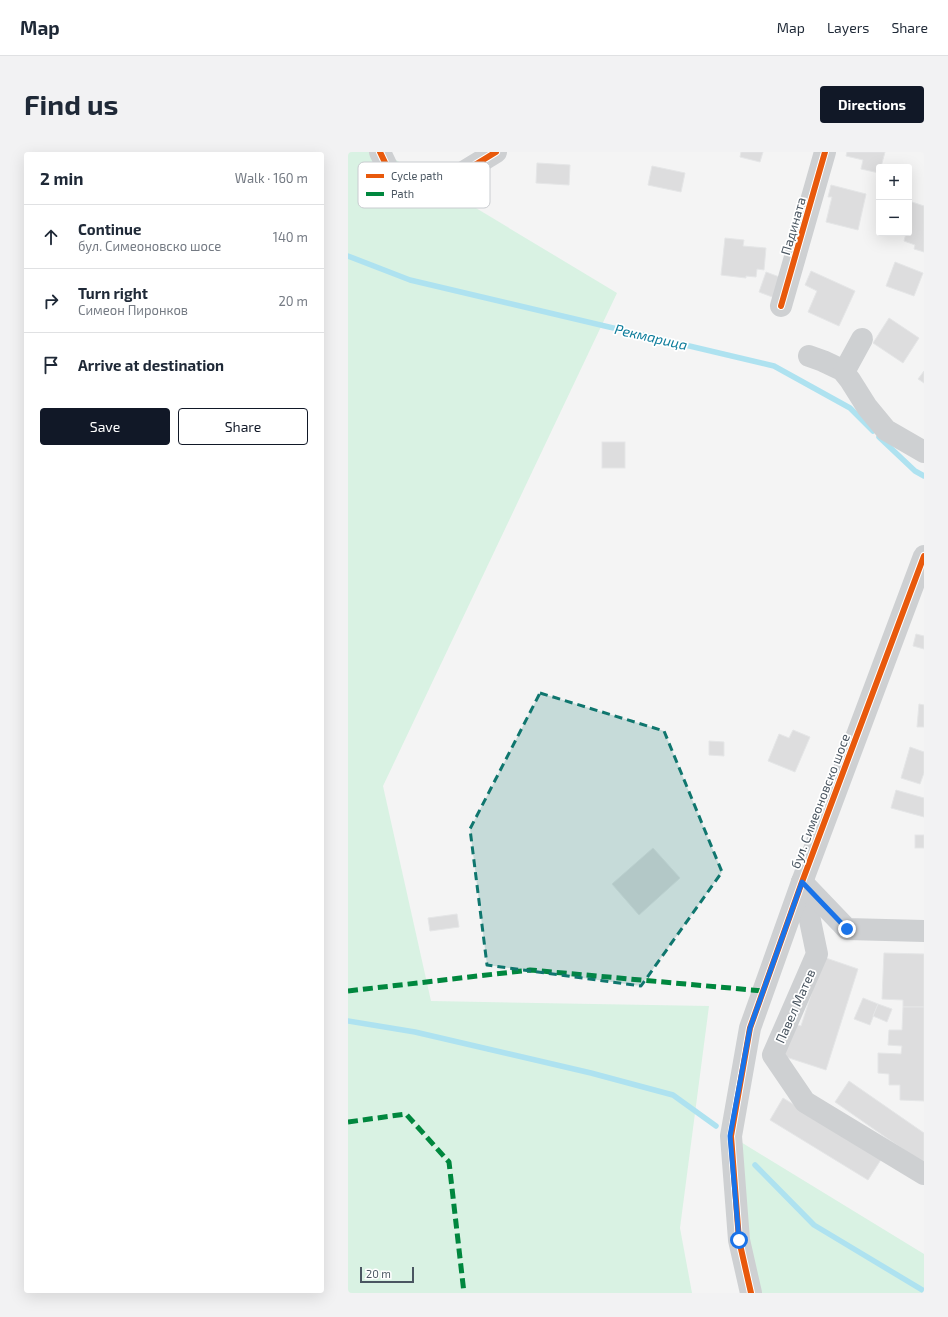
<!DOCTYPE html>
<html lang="en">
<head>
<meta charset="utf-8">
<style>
  body { margin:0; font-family:"Exo 2",sans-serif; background:#f2f2f3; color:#1f2937 }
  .controls { position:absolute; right:12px; top:12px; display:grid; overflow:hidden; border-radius:4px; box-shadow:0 4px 16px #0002 }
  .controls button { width:36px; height:36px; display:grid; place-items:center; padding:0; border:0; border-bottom:1px solid #e0e1e3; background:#fff; color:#1f2937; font:20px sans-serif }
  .scale { position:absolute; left:12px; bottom:10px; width:54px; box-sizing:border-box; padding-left:4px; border:2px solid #4a5661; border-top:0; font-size:11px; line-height:14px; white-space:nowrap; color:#4a5661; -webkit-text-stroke:3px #fff; paint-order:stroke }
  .stop { position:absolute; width:12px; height:12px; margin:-9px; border:3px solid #1a73e8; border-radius:50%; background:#fff }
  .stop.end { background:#1a73e8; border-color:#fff; box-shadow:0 1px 4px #0008 }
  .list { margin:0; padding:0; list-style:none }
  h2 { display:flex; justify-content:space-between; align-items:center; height:52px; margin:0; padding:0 16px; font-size:17px }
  h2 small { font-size:13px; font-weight:400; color:#747a83 }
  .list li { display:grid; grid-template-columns:26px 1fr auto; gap:12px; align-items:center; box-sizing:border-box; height:64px; padding:0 16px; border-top:1px solid #e0e1e3 }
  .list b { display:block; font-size:15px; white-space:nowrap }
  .list p { margin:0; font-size:13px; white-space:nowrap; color:#747a83 }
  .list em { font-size:13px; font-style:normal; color:#747a83 }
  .actions { display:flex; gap:8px; padding:12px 16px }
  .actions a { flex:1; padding:9px 0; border:1px solid #111827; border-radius:4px; text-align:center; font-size:14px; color:#111827 }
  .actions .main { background:#111827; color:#fff }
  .icon { flex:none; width:22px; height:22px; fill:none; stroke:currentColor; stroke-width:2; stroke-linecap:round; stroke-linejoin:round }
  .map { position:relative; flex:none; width:576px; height:1141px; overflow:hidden; border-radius:4px }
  header { display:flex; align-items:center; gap:24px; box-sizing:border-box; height:56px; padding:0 20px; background:#fff; border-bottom:1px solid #e0e1e3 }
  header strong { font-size:19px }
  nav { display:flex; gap:22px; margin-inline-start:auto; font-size:14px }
  .intro { display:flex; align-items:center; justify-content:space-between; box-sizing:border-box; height:96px; padding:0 24px }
  h1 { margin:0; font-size:28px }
  .button { padding:10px 18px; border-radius:4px; background:#111827; color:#fff; font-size:14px; font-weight:700 }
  main { display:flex; gap:24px; padding:0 24px }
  aside { flex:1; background:#fff; border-radius:4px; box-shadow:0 4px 16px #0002 }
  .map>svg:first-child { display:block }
  .green { fill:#d9f2e3 }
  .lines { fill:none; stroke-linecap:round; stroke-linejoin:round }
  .stream { stroke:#aee2f0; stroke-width:5.5 }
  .building { fill:#ddddde; stroke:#e5e6e7 }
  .minor { stroke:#ced0d2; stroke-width:22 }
  .quiet { stroke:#00873e; stroke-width:5; stroke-dasharray:10 5; stroke-linecap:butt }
  .cycleway-casing { stroke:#fff; stroke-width:8 }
  .cycleway { stroke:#e8590c; stroke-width:6 }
  .route { stroke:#1a73e8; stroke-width:5 }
  .marked { fill:#0f766e; fill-opacity:0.2; stroke:#0f766e; stroke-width:3; stroke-dasharray:8 5; stroke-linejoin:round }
  .labels { text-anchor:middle; stroke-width:3.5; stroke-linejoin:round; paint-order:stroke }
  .street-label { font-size:13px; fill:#4a5661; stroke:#fff }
  .water-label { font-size:14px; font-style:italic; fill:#0c7c9b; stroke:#fff }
  .key { fill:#fff; stroke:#c9ccd0; stroke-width:1 }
  .key-label { font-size:11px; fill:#4a5661 }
</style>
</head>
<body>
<header>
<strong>Map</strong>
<nav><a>Map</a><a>Layers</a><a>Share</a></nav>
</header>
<div class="intro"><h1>Find us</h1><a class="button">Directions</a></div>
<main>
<aside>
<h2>2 min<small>Walk · 160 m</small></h2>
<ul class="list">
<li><svg class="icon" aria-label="ahead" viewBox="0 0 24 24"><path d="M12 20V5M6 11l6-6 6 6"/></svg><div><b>Continue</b><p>бул. Симеоновско шосе</p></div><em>140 m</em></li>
<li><svg class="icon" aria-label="right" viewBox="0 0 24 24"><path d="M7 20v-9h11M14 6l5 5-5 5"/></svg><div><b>Turn right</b><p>Симеон Пиронков</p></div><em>20 m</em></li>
<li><svg class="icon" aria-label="arrive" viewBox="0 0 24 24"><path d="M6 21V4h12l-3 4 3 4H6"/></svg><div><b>Arrive at destination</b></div></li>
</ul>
<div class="actions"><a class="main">Save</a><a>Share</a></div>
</aside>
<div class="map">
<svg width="576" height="1141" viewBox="0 0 576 1141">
  <rect width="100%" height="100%" fill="#f4f4f4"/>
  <g class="green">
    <path d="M0,0H40L43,5L269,141L35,634L83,849L361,854L332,1076L344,1141H0Z"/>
    <path d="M383,984L576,1102V1141H403Z"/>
  </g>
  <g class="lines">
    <g class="stream">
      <path d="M0,104L62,128L426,214L502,256L525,279"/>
      <path d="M531,285L567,319L576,324"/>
      <path d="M0,869L67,880L243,921L325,943L368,974"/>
      <path d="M407,1013L466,1073L576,1139"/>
    </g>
  </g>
  <g class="building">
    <path d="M393,0H415L412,10L392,5Z"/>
    <path d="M499,0H537L533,15H531V21L513,17L515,8L498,4Z"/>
    <path d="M189,11L222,13L221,33L188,31Z"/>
    <path d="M304,14L337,21L333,40L300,33Z"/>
    <path d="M483,33L518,42L510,78L478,70L484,45H480Z"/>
    <path d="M561,49L576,54V100L566,97L567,93L556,89L558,81H561Z"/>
    <path d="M377,86L396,88L395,94L418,96L416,118L409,117L408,125L398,124V126L373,123Z"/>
    <path d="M547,110L575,121L566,144L538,134Z"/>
    <path d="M463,119L507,139L491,174L460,160L469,139L457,133Z"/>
    <path d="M418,120L434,126L427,146L411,140Z"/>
    <path d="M541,166L571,186L555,211L525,191Z"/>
    <path d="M576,219V231L570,227Z"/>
    <rect x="254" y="290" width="23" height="26"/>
    <path d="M568,482L576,484V497L565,494Z"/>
    <path d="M571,552L576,553V575H569Z"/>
    <path d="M445,578L462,585L447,620L420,609L431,582L441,586Z"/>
    <path d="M361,589L376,590V604L361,603Z"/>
    <path d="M562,595L576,600V621L572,632L553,626Z"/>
    <path d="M548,638L576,646V665L543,656Z"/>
    <rect x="567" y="683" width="9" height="13"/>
    <path d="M305,696L332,726L291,763L264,732Z"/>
    <path d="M109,762L111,775L82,779L80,766Z"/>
    <path d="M536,801L576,802V855H555V848L534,847Z"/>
    <path d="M475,805L510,817L478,918L432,903L442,871L453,874Z"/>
    <path d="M515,846L530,852L522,873L506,867Z"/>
    <path d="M530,852L544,857L539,870L525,864Z"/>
    <path d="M555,855H576V949L552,948V933H541V922L530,921V901L553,902L554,894L540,893L541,878H554Z"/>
    <path d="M501,929L576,981V1012L487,950Z"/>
    <path d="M435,946L534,1006L520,1028L422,968Z"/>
  </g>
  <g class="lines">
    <g class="minor">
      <path d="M32,0L41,19L68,33L99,30L148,0"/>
      <path d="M433,154L477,0"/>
      <path d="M461,204L475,209L494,218L502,228L519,255L538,278L576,300"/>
      <path d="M496,220L514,187"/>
      <path d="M454,730L469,802L425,903L457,950L576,1022"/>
      <path d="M454,730L499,777L576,779"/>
      <path d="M403,1141L391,1088L383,984L402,876L454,730L576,404"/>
    </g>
    <g class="quiet">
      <path d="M0,839L182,818L415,839"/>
      <path d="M0,970L58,962L101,1010L116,1141"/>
    </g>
    <g class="cycleway-casing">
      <g id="cycleway">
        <path d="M32,0L41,19L68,33L99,30L148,0"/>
        <path d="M433,154L477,0"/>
        <path d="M403,1141L391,1088L383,984L402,876L454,730L576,404"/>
      </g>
    </g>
    <use href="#cycleway" class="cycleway"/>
  </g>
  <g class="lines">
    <path class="route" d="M391,1088L382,984L402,876L454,730L499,777"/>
  </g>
  <path class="marked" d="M192,541L316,579L374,720L293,834L139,813L122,677Z"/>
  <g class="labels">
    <g class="street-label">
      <text transform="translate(445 74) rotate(-74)" y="5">Падината</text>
      <text transform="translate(472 649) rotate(-69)" y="5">бул. Симеоновско шосе</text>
      <text transform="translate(447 854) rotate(-66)" y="5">Павел Матев</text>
    </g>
    <g class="water-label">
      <text transform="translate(303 185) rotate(13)" y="5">Рекмарица</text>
    </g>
  </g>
  <rect x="10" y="10" width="132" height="46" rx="6" class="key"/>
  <rect x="18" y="22" width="18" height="4" fill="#e8590c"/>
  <rect x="18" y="40" width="18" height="4" fill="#00873e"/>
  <g class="key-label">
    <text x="43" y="28">Cycle path</text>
    <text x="43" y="46">Path</text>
  </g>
</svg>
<div class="controls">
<button>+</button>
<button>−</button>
</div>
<div class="scale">20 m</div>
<div class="stop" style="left:391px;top:1088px"></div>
<div class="stop end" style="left:499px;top:777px"></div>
</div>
</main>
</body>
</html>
